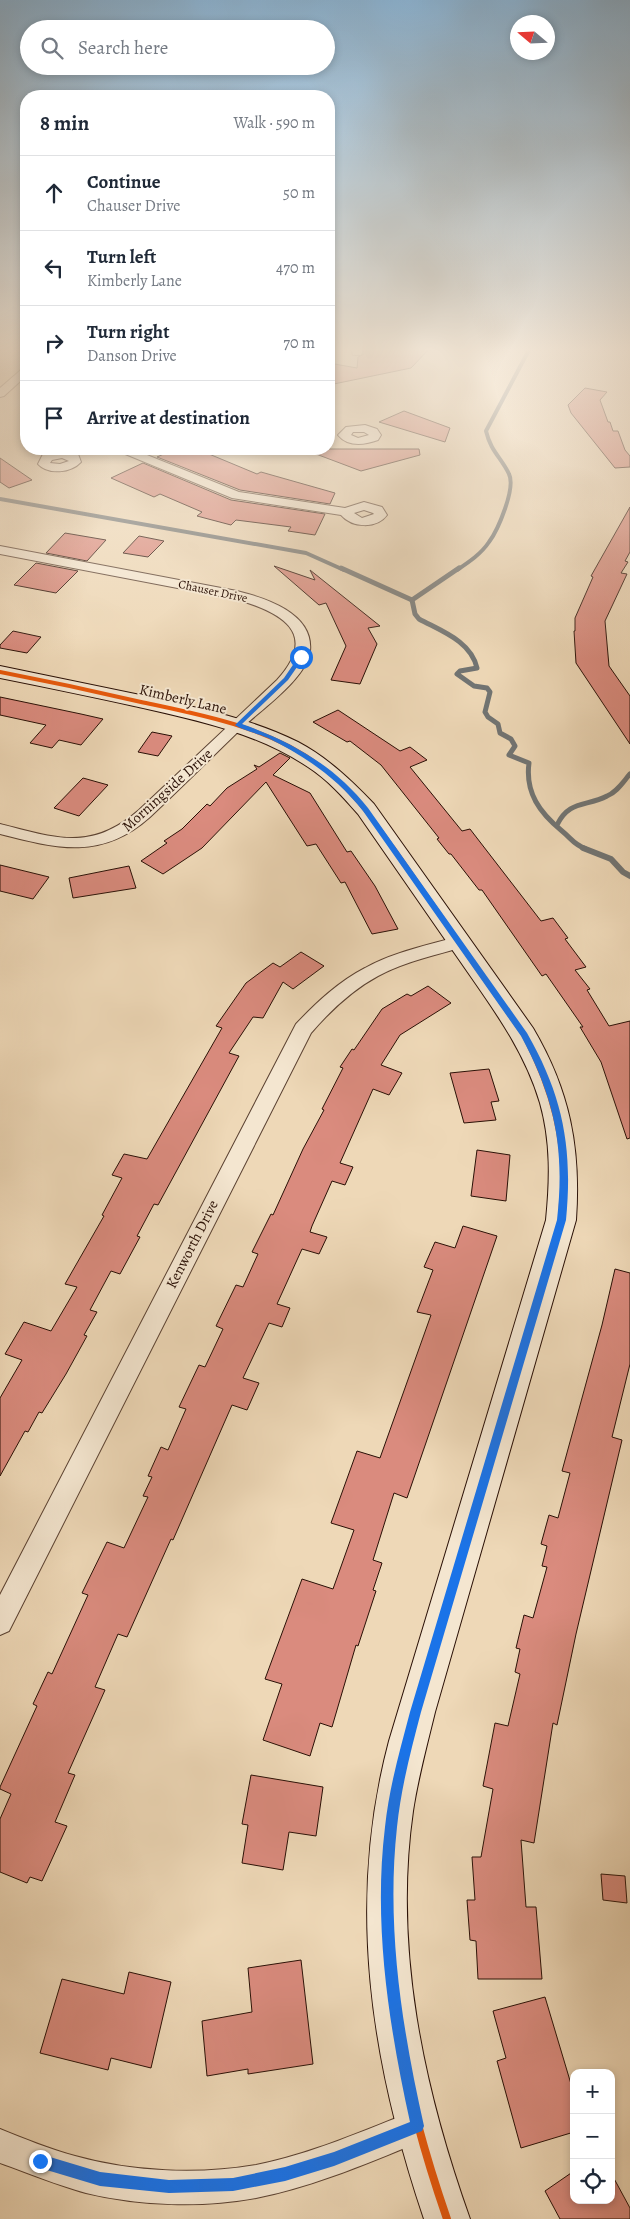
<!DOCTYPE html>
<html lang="en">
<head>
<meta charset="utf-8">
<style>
  body { margin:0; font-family:Alegreya,serif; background:#f2f2f3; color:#1f2937 }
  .controls { position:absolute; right:15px; bottom:15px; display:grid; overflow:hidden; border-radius:10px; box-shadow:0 2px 8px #0003 }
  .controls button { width:45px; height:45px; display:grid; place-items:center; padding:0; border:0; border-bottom:1px solid #e0e1e3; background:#fff; color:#1f2937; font:25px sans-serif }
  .compass { position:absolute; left:510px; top:15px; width:45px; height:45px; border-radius:50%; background:#fff; box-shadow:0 2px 8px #0003; rotate:289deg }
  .stop { position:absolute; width:15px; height:15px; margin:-11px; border:4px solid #1a73e8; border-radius:50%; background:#fff }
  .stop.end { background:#1a73e8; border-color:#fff; box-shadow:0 1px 5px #0008 }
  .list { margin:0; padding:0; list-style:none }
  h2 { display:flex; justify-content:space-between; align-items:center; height:65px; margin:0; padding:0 20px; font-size:21px }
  h2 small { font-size:16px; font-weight:400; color:#747a83 }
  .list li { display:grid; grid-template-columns:32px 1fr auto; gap:15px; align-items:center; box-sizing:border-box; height:75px; padding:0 20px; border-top:1px solid #e0e1e3 }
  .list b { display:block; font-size:19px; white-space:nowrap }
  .list p { margin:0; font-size:16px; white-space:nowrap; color:#747a83 }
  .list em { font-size:16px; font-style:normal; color:#747a83 }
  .icon { flex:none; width:28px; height:28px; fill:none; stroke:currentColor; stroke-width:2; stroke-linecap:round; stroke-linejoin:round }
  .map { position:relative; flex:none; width:630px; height:2219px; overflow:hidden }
  .search { position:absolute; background:#fff; box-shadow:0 2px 8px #0003; left:20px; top:20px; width:315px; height:55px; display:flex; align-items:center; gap:12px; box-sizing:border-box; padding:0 18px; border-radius:28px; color:#747a83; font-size:19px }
  .panel { position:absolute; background:#fff; box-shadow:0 2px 8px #0003; left:20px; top:90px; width:315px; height:365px; border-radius:20px }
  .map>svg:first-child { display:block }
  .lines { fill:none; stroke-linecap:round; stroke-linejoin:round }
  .stream-far2 { stroke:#717473; stroke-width:4 }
  .stream-far1 { stroke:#717473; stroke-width:5 }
  .stream { stroke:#717473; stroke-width:6 }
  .building { fill:#da8b7e; stroke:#2a1006 }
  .street-casing { stroke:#5b4232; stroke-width:2 }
  .secondary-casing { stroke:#2a1006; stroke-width:2 }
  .street { fill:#f4e6d0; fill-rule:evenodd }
  .secondary { fill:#f4e6d0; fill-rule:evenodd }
  .cycleway-far3-casing { stroke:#f4e6d0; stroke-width:6 }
  .cycleway-far2-casing { stroke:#f4e6d0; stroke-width:8 }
  .cycleway-far1-casing { stroke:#f4e6d0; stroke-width:9 }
  .cycleway-casing { stroke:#f4e6d0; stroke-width:11 }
  .cycleway-far3 { stroke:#e8590c; stroke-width:4 }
  .cycleway-far2 { stroke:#e8590c; stroke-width:5 }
  .cycleway-far1 { stroke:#e8590c; stroke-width:6 }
  .cycleway { stroke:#e8590c; stroke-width:8 }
  .route { fill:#1a73e8 }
  .labels { text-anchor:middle; stroke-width:4; stroke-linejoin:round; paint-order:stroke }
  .far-street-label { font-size:12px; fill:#2a1006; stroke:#f4e6d0 }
  .street-label { font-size:15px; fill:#2a1006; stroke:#f4e6d0 }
</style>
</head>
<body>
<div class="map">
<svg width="630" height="2219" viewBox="0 0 630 2219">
  <rect width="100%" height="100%" fill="#eed8b7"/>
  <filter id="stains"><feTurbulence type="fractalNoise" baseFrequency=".004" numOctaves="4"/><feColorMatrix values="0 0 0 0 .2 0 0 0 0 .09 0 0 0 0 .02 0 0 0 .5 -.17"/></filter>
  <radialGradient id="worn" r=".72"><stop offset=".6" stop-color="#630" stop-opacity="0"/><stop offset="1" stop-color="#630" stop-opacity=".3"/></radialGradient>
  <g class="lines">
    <g class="stream-far2">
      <path d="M0,499L306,553L344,570"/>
      <path d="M457,570C469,562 481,554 489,542C498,530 516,488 509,474C501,457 491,452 486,431L530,348"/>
    </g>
    <g class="stream-far1">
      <path d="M341,568L412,600L415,614L419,619C441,631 471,641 477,668L460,671L457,674L474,686L487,688L490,692L485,712L488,717L498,724L500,733L511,739L515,746L509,755L529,763C525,793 540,813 562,831C572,839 573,844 586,849"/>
      <path d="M412,600L459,568"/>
      <path d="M557,825C569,800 586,807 607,796C617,792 623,782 630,774"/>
    </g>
    <path class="stream" d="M583,848L611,859L623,872L630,876"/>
  </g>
  <g class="building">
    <path d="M363,348H430L411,368L329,385V363L357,368L358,357L364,354Z"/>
    <path d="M585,388L607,392L600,400L608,422H610L613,431H618L625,450L630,456V467L615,468L571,413L568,405Z"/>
    <path d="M404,411L450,428L445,442L379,422Z"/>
    <path d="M175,449H197L257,474L261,472L335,493L330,504L240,490L157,457Z"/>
    <path d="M308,449H419L420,455L361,471L308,451Z"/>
    <path d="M0,458L32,480L9,488L0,482Z"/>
    <path d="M143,463L231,500L325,514L315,535L288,531L291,527L236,520L231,525L197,516L202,512L160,494L154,497L111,478Z"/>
    <path d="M630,507V552L625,561L628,562L621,573L627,574L605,621L609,666L630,696V744L576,663L574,631H575V618L593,577L591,576Z"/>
    <path d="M65,533L106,540L87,561L46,553Z"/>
    <path d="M139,536L164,541L148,557L123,553Z"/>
    <path d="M36,563L78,571L56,593L14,585Z"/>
    <path d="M274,566L315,580L310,570L380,626L368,628L377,644L360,684L331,680L346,646L326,603L319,605Z"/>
    <path d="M13,631L41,637L27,653L0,648V645Z"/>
    <path d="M0,697L81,714L103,719L81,745L59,740L52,748L30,743L46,725L0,715Z"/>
    <path d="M338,710L400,751L410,747L427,760L410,767L462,831L470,829L541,921L553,918L568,938L565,939L586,967L575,970L590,989L587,990L609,1026L630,1021V1138L627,1139L601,1062L580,1027H583L546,974L542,976L482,890H479L451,854H449L437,839L439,838L381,765L350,741L347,742L313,722Z"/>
    <path d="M152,732L172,736L158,756L138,752Z"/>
    <path d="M280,753L290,758L273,775L310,793L347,852L351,851L375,886L398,929L372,934L345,882L341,883L316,844L307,846L266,782L202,848L163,874L141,861L167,843L164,841L182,829L207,804L210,806L227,788L257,769L254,765L259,767Z"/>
    <path d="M83,778L108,785L79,816L54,808Z"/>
    <path d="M0,865L49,877L33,899L0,891Z"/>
    <path d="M129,866L136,888L73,898L69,878Z"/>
    <path d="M301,952L324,966L293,989L283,982L263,1018L253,1017L229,1053L239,1056L158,1205L154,1204L137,1236L140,1237L120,1274L111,1271L90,1310L97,1312L84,1335L87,1336L66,1374L42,1413L39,1412L28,1432L25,1431L0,1476V1398L22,1360L5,1354L24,1322L51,1331L77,1287L65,1284L104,1216L102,1215L122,1178L112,1175L124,1154L147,1159L222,1028L216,1026L246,983L273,963L280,967Z"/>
    <path d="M428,986L451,1003L400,1035L381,1065L402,1073L389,1095L373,1089L340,1163L353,1167L345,1185L332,1181L312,1226L310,1232L327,1237L319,1254L302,1249L277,1304L290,1308L282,1327L269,1323L243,1378L259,1383L247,1410L232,1405L173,1540L171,1539L127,1637L118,1634L95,1687L105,1690L68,1773L75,1775L55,1822L67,1826L42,1881L30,1877L27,1883L0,1872V1819L11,1794L0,1789V1787L37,1706L33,1704L48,1672L52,1674L88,1595L82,1593L107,1542L124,1548L148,1497L143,1496L152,1477L148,1476L161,1447L168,1450L186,1409L179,1407L199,1365L205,1367L223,1329L216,1326L236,1285L243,1287L258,1254L252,1252L271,1214L273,1215L303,1149L324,1110L322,1109L343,1068L340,1067L352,1049L354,1050L382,1009L407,994L411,996Z"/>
    <path d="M489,1069L499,1101L491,1102L496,1120L464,1123L450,1073Z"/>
    <path d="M477,1150L510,1155L506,1201L471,1196Z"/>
    <path d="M463,1226L497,1236L407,1498L394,1493L373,1560L382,1563L373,1590L376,1591L358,1646L356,1645L332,1727L320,1723L310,1756L263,1740L282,1684L265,1679L302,1579L333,1589L354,1530L331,1523L357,1451L380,1458L431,1315L417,1312L433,1270L424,1267L435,1242L455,1248Z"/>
    <path d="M615,1269L630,1273V1364L612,1437L622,1440L576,1634L557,1725L553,1723L534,1843L521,1840L526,1907H536L542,1979H478L476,1941L470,1940L467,1900H475L472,1857H481L493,1789L483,1786L495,1723L508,1726L520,1674L515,1672L520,1649L516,1648L524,1615L533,1618L547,1567L542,1566L547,1546L541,1544L549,1515L558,1518L570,1473L562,1471L602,1325Z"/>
    <path d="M251,1775L323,1787L316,1836L289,1832L283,1870L242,1863L248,1825L242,1824Z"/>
    <path d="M601,1874L625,1876L627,1903L603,1900Z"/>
    <path d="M301,1960L313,2064L248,2074V2069L207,2076L202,2021L252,2012L248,1968Z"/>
    <path d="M129,1972L171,1982L151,2068L111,2058L108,2070L40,2053L62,1979L124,1994Z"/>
    <path d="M545,1997L574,2094V2132L521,2148L497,2061L506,2058L493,2011Z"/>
    <path d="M574,2171V2200H611V2173L630,2208V2219H560L545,2191Z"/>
  </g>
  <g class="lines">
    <g class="street-casing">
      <g id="street">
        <path d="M351,348H361L362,353L361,355H353Z"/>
        <path d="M26,368V376L4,396L0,397V388L22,369Z"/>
        <path d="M365,425L377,429L381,435L378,440C364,445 348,447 338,435L346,427ZM353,432H364L369,435L358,438L351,435Z"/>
        <path d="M116,449H132L239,492L345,508L364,502L382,507L387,515C377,529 352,528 341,515L232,498L118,451ZM364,510L373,513L374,514L362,518L354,513Z"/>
        <path d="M62,450L78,454L81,462C71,473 48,475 38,464L43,454ZM62,458L69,461L60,464L50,463L52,460Z"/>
        <path d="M0,546L237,591C265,598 314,613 310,651C307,678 262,709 243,727C212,757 182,787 150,817C102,860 58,849 0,834V824C56,838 91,852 139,810L277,680C320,633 281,612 235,599L0,554Z"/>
        <path d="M460,936L466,938L469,942L466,946C437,955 406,961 378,976C352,990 330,1011 311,1033L9,1631L0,1635V1595L296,1024C316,1003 338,982 365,968C393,952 429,945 460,936Z"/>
        <path d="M417,2110L429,2114L433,2126L429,2138C373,2161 316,2186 256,2198C202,2208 140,2206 86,2193C57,2185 28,2173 0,2163V2129C25,2139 49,2149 75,2156C132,2172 198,2175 256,2165C312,2154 364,2130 417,2110Z"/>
      </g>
    </g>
    <g class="secondary-casing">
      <path id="secondary" d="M0,666C48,676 97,686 145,696C197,708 250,718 298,742C328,758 351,780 374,804L533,1028C570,1091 581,1148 576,1220L435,1712C427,1745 418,1778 413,1811C393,1949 424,2090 470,2219H424C371,2062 346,1903 389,1741L546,1220C550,1180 551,1142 540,1103C524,1049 491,1006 460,961C426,912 392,863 358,814C343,797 328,780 308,767C256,732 195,720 134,706C89,696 45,687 0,678Z"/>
    </g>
    <use href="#street" class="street"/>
    <use href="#secondary" class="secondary"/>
    <g class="cycleway-far3-casing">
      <path id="cycleway-far3" d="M0,672C47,681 94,691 141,702C202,715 268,727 319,765C350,788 372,817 394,849"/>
    </g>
    <g class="cycleway-far2-casing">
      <path id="cycleway-far2" d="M393,848L524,1035C552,1089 567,1142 562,1203"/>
    </g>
    <g class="cycleway-far1-casing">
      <path id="cycleway-far1" d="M434,1652L561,1220L562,1202"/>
    </g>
    <g class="cycleway-casing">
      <path id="cycleway" d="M434,1650C419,1703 401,1757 393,1811C372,1949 402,2089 447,2219"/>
    </g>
    <use href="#cycleway-far3" class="cycleway-far3"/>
    <use href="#cycleway-far2" class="cycleway-far2"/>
    <use href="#cycleway-far1" class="cycleway-far1"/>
    <use href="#cycleway" class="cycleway"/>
  </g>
  <linearGradient id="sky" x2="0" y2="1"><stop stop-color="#8bb5d6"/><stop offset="0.53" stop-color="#f7eddf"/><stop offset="1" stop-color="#f7eddf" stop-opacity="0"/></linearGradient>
  <rect width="630" height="659" fill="url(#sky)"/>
  <path class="route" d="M299,656L304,657L288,680L242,724C292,742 335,766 368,808L527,1033C563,1096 573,1148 566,1220L421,1712C411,1750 401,1788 397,1827C386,1928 402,2028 424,2126L422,2131L334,2166L285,2181L233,2191L169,2193L100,2186L40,2168L35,2166L33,2161L35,2156L40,2154L100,2172L169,2180L233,2178L285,2167L334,2152L410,2122C389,2026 373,1926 385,1827C389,1788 400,1750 410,1712L557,1220C565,1149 555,1099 521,1036L363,811C337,778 305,756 268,738C257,733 244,731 235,725L284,678Z"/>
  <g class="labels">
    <g class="far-street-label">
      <text transform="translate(213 591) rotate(12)" y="4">Chauser Drive</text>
    </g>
    <g class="street-label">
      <text transform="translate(183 699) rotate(13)" y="5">Kimberly Lane</text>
      <text transform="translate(167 790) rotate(-42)" y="5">Morningside Drive</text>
      <text transform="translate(192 1244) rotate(-63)" y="5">Kenworth Drive</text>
    </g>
  </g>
  <rect width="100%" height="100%" filter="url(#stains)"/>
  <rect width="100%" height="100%" fill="url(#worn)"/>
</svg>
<div class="controls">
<button>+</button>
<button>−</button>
<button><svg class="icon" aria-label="locate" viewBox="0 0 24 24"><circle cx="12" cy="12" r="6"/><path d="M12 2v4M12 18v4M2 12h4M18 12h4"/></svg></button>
</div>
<svg class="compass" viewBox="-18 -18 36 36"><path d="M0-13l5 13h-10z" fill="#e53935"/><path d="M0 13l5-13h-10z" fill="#747a83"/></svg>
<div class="stop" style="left:301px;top:657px"></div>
<div class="stop end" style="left:40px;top:2161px"></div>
<div class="search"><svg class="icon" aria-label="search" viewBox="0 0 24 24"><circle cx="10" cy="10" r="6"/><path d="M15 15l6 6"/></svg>Search here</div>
<section class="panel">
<h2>8 min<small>Walk · 590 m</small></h2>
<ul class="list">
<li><svg class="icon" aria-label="ahead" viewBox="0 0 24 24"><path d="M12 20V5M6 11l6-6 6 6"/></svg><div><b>Continue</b><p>Chauser Drive</p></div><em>50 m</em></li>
<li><svg class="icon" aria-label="left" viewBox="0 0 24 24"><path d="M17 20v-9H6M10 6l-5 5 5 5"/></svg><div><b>Turn left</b><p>Kimberly Lane</p></div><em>470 m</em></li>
<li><svg class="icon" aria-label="right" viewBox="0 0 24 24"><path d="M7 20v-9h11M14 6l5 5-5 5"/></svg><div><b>Turn right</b><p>Danson Drive</p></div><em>70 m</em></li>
<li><svg class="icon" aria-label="arrive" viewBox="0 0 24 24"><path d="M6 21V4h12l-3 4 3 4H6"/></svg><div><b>Arrive at destination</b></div></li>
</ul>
</section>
</div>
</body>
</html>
